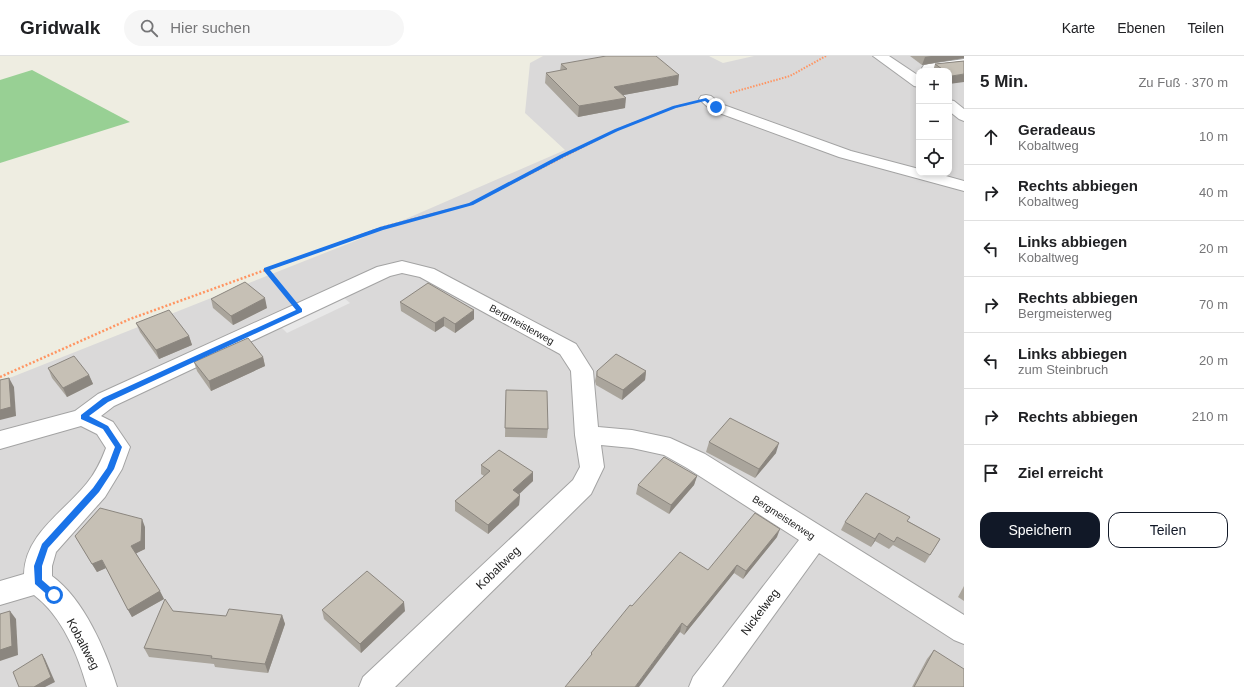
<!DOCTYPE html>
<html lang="de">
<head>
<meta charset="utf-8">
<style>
  body { margin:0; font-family:Helvetica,sans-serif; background:#f6f6f6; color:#202124 }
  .controls { position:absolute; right:12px; top:12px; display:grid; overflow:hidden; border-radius:8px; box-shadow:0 2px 6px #0003 }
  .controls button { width:36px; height:36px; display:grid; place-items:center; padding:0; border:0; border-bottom:1px solid #e0e0e0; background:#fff; color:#202124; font:20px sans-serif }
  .stop { position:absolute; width:12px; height:12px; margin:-9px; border:3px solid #1a73e8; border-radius:50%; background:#fff }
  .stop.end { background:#1a73e8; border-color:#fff; box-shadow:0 1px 4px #0008 }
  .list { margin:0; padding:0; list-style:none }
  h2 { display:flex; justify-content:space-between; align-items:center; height:52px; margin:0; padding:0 16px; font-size:17px }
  h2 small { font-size:13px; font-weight:400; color:#757577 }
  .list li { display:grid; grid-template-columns:26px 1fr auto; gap:12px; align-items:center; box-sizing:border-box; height:56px; padding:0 16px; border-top:1px solid #e0e0e0 }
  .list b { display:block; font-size:15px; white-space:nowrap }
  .list p { margin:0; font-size:13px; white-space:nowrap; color:#757577 }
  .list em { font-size:13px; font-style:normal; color:#757577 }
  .actions { display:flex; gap:8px; padding:12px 16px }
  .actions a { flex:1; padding:9px 0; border:1px solid #111827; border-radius:12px; text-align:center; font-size:14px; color:#111827 }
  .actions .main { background:#111827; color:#fff }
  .icon { flex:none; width:22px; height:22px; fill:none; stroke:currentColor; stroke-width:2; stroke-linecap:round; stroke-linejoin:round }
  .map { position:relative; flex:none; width:964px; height:631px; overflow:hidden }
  header { display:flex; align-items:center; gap:24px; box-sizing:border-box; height:56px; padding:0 20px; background:#fff; border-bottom:1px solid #e0e0e0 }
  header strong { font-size:19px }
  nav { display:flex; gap:22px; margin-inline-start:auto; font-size:14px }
  .search { width:280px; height:36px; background:#f6f6f6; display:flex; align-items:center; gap:10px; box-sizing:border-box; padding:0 14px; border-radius:22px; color:#757577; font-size:15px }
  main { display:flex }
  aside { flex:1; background:#fff }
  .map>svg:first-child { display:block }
  .residential { fill:#dad9d9; fill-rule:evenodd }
  .forest { fill:#98d094 }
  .parking { fill:#e8e8e8 }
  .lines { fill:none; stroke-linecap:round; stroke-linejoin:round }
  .minor-casing { stroke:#a3a3a3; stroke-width:2 }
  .path-far1 { stroke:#ff9562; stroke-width:2; stroke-dasharray:1.5 1.5; stroke-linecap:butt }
  .path { stroke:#ff9562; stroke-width:2.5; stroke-dasharray:2 2; stroke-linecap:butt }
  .minor { fill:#fff; fill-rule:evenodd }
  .wall { fill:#aaa59c }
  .shaded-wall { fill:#8b867f }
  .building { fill:#c6c0b5; stroke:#8b867f }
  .route { fill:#1a73e8 }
  .labels { text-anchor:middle; stroke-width:3.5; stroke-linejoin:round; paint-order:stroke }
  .street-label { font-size:10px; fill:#1c1c1c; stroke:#fff }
  .near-street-label { font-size:12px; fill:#1c1c1c; stroke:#fff }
</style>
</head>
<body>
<header>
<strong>Gridwalk</strong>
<div class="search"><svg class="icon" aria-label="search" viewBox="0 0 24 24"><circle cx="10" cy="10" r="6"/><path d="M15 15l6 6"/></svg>Hier suchen</div>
<nav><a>Karte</a><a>Ebenen</a><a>Teilen</a></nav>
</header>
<main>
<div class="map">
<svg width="964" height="631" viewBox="0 0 964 631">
  <rect width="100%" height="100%" fill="#eeede1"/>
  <path class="residential" d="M543,0H709L723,7L754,0H964V631H0V324L12,321L355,185L565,94L525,57L530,7ZM919,15H949V117H919Z"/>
  <path class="forest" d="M32,14L130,66L0,107V24Z"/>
  <path class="parking" d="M342,240L350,247L287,277L279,269Z"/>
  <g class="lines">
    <g class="minor-casing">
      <g id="minor">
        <path d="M873,0H889L919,20V31L914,30Z"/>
        <path d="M964,3V11L924,15L922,12L924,9L929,8Z"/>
        <path d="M706,39L711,40L721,48L851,95L919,113V117H935L964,125V135L839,101L711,54L699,43L701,40Z"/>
        <path d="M949,44L954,45L964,53V65L959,63L949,55Z"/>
        <path d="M402,205L434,213L576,288L593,315L598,371L632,374L670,382L705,398L964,559V588L954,584L819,497L722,631H689L693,621L799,484L687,412L664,399L632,392L601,389L604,411L591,438L395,631H359L363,621L573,424L580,411L575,379L571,315L560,298L420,221L402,217L390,220L114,350L101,360L113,366L130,391L122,413L105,441L56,496L52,510V520C84,543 106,595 117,631H87C78,599 62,560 34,539L0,549V525L24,518C25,478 65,455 87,427C96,416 101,405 106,392L97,378L81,370L0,393V375L75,355L98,338L377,211Z"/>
      </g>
    </g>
    <g class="path-far1">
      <path d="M730,37L790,20L826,0"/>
      <path d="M433,158L471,148L616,74L674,51L688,48"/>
    </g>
    <g class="path">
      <path d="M266,214L287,239"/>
      <path d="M0,321L130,263L381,172L437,157"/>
    </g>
    <use href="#minor" class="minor"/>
  </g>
  <g class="wall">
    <path d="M910,0H964V2L922,9Z"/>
    <path d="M964,5L949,28V15H933L935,8Z"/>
    <path d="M561,8L678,29L623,39L625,52L578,61L545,27L546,17L560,15Z"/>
    <path d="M211,243L267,252L233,269L213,252Z"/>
    <path d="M400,246L474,263L455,277L444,270L435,276L401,255Z"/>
    <path d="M136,267L189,280L192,289L159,303L140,276Z"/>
    <path d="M263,301L265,310L211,335L197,315L194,306Z"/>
    <path d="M48,312L89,319L93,328L67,341L52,322Z"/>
    <path d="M597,315H646L645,324L622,344L596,329L595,325Z"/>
    <path d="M506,334L548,373L547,382L505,381Z"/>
    <path d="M709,386L776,397L755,422L706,396Z"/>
    <path d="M481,409L533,425L518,438L520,439L519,449L488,478L455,455V445L484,420L481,418Z"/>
    <path d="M697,420L694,429L669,458L636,438L638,429Z"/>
    <path d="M908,465L940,483L925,507L893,489L889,493L875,485L871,491L841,474L845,466Z"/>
    <path d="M145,471V493L136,497L164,543L132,561L106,512L97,516L75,480Z"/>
    <path d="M777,481L743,523L734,517L684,579L680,576L591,600V597L632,550Z"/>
    <path d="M964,530V545L958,541Z"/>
    <path d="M322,554L405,555L361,597L324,563Z"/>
    <path d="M173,555L226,560L282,559L285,568L268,617L215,611L214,608L149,601L144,592Z"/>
    <path d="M934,594L964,631H912L927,603Z"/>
  </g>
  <g class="shaded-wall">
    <path d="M931,0H964V2L922,9L925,1Z"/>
    <path d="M964,18V26L949,28L952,20Z"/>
    <path d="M679,19L678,29L613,41L614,31Z"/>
    <path d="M626,42L625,52L578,61L579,50Z"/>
    <path d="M265,242L267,252L233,269L231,260Z"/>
    <path d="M474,254V263L455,277V268Z"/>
    <path d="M444,261V270L435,276V267Z"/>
    <path d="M189,280L192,289L159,303L156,294Z"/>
    <path d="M263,301L265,310L211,335L209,325Z"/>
    <path d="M646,315L645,324L622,344L623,334Z"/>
    <path d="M89,319L93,328L67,341L63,332Z"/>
    <path d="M9,322L14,331L16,360L0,364V354Z"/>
    <path d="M779,387L776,397L755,422L759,413Z"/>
    <path d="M533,416V425L513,444V434Z"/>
    <path d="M697,420L694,429L669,458L671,449Z"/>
    <path d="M520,439L519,449L488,478V469Z"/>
    <path d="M142,463L145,471V493L135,498L131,490Z"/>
    <path d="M780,473L777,481L743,523L746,515Z"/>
    <path d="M879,477L875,485L871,491L875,483Z"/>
    <path d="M102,504L106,512L97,516L92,508Z"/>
    <path d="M737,509L734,517L684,579L687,571Z"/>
    <path d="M160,535L164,543L132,561L128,554Z"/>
    <path d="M404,546L405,555L361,597L360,588Z"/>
    <path d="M10,555L16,563L18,599L0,605V594Z"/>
    <path d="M282,559L285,568L268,617L265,608Z"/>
    <path d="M682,567L680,576L639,631H635Z"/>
    <path d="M42,598L45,603L55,626L45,631H34Z"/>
  </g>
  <g class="building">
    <path d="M606,0H656L679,19L614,31L626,42L579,50L546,17L567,13L561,8Z"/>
    <path d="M964,5V18L952,20L949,17V15H945L935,8Z"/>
    <path d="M245,226L265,242L231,260L211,243Z"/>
    <path d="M428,227L474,254L455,268L444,261L435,267L400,246Z"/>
    <path d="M169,254L189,280L156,294L136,267Z"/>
    <path d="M248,282L263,301L209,325L194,306Z"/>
    <path d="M616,298L646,315L623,334L597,320V315Z"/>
    <path d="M74,300L89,319L63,332L48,312Z"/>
    <path d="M9,322L11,351L0,354V324Z"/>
    <path d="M506,334L547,335L548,373L505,372Z"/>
    <path d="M730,362L779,387L759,413L709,386Z"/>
    <path d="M499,394L533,416L513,434L520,439L488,469L455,445L490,415L481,409Z"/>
    <path d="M664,401L697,420L671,449L638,429Z"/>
    <path d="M866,437L910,461L907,465L940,483L930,499L897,481L894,486L879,477L875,483L845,466Z"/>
    <path d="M100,452L142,463L141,485L131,490L160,535L128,554L102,504L92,508L75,480Z"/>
    <path d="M755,457L780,473L746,515L737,509L687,571L682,567L635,631H565L592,598L591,597L630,549L632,550L680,496L708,514Z"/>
    <path d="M367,515L404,546L360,588L322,554Z"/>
    <path d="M165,543L173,555L226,560L229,553L282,559L265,608L211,602L212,600L144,592Z"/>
    <path d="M10,555L12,590L0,594V558Z"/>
    <path d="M934,594L964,613V631H914Z"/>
    <path d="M42,598L51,621L34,631H19L13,616Z"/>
  </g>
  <path class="route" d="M706,42L717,50V52H714L705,45L676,52L618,75L564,101L473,149L383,174L270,214L302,253V256L108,346L89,360L108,370L122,391L114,413L99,436L48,492L42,510V524L57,537V542H51L35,528L34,510L42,488L93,432L107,412L115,391L103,373L81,363V359L103,342L296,254L264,215V212L380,171L469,147L560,99L615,73L673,50Z"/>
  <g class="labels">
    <g class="street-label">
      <text transform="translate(522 268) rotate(29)" y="4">Bergmeisterweg</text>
      <text transform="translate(784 461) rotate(33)" y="4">Bergmeisterweg</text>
    </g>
    <g class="near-street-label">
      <text transform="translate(498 512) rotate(-44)" y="4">Kobaltweg</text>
      <text transform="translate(760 556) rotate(-53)" y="4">Nickelweg</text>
      <text transform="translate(83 588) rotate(62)" y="4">Kobaltweg</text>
    </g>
  </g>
</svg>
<div class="controls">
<button>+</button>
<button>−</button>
<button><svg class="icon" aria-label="locate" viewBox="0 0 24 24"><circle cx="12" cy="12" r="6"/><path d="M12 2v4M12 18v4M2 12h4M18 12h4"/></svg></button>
</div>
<div class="stop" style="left:54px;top:539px"></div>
<div class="stop end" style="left:716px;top:51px"></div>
</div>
<aside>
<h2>5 Min.<small>Zu Fuß · 370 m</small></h2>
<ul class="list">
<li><svg class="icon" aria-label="ahead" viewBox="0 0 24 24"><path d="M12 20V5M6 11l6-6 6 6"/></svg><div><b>Geradeaus</b><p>Kobaltweg</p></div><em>10 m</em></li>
<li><svg class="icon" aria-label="right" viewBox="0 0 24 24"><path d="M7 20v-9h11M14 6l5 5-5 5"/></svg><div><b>Rechts abbiegen</b><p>Kobaltweg</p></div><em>40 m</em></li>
<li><svg class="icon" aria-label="left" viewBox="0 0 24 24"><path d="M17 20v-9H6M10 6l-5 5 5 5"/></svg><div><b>Links abbiegen</b><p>Kobaltweg</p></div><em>20 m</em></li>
<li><svg class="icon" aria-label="right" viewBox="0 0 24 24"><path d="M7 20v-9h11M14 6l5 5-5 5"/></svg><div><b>Rechts abbiegen</b><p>Bergmeisterweg</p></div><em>70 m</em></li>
<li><svg class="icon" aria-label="left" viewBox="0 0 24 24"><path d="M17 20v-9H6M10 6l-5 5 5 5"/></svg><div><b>Links abbiegen</b><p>zum Steinbruch</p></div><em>20 m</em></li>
<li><svg class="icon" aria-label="right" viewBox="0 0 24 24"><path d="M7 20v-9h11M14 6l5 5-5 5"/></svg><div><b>Rechts abbiegen</b></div><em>210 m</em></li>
<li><svg class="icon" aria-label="arrive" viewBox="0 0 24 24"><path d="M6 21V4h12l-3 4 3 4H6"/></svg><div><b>Ziel erreicht</b></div></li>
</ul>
<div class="actions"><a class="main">Speichern</a><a>Teilen</a></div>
</aside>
</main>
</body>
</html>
